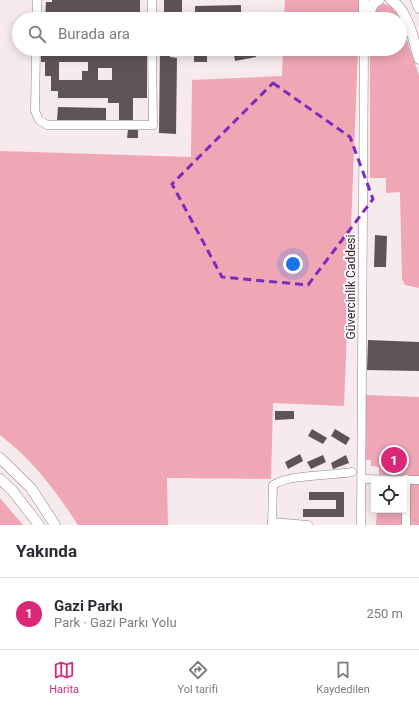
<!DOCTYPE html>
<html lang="tr">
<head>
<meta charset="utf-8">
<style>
  body { margin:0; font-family:Roboto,sans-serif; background:#f2f2f3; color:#2b2b33 }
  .controls { position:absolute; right:12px; bottom:12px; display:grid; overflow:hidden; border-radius:4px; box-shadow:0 2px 10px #0003 }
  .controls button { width:36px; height:36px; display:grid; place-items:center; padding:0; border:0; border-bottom:1px solid #e1e1e2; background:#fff; color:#2b2b33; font:20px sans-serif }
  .you { position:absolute; left:293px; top:264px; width:14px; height:14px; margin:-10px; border:3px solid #fff; border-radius:50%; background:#1a73e8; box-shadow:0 0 0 6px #1a73e833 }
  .badge { display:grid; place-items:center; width:26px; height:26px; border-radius:50%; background:#db2777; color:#fff; font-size:13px; font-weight:700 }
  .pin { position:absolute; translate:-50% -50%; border:2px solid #fff; box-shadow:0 1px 4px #0006 }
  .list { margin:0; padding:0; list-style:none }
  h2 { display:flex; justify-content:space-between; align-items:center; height:52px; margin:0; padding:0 16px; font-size:17px }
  h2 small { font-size:13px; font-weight:400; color:#7c7c81 }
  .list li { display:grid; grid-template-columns:26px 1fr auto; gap:12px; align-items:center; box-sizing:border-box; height:72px; padding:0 16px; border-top:1px solid #e1e1e2 }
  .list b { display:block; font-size:15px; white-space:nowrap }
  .list p { margin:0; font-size:13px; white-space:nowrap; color:#7c7c81 }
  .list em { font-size:13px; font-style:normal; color:#7c7c81 }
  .icon { flex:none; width:22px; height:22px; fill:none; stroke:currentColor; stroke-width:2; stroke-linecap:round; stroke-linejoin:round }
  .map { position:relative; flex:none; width:419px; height:525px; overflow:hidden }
  .search { position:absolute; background:#fff; box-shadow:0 2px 10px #0003; left:12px; right:12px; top:12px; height:44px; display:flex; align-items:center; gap:10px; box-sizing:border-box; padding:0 14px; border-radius:22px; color:#7c7c81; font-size:15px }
  .sheet { height:124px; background:#fff }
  nav { display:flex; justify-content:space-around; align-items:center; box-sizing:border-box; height:56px; border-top:1px solid #e1e1e2; background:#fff; font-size:11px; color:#7c7c81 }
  nav a { display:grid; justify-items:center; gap:2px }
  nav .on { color:#db2777 }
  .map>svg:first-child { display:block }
  .green { fill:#efa6b5 }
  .building { fill:#5e5456; fill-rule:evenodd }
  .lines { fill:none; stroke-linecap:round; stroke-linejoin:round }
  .minor-casing { stroke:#908587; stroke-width:9 }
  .major-casing { stroke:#908587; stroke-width:11 }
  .path { stroke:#a79e9f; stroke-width:1; stroke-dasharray:2 3; stroke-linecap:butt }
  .minor { stroke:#fff; stroke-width:8 }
  .major { stroke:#fff; stroke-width:10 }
  .marked { fill:none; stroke:#7b2cbf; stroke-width:3; stroke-dasharray:8 5; stroke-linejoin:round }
  .labels { text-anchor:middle; stroke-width:4; stroke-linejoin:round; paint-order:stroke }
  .street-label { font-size:12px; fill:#2e2a2a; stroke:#fef9fa }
</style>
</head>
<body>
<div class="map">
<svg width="419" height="525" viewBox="0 0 419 525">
  <rect width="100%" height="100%" fill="#f6eaec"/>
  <g class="green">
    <path d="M285,0H360L359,19H284Z"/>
    <path d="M382,3L392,7L400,19H370L373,8Z"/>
    <path d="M400,20L419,75V288L405,285L402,279L400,192L386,193V178H370V49H400Z"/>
    <path d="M283,49H358L344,406L273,403L271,479L167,478L168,525H78C55,490 34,461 0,435V151L191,157L192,80L282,76Z"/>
    <path d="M366,395L419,397V525H376L377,510H404V480H379V467L371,466V460H365Z"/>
    <path d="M0,498L23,525H0Z"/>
  </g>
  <g class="building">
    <path d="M52,0H140V19H45L46,2H52Z"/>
    <rect x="164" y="0" width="18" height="19"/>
    <path d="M241,5V19H195V6Z"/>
    <path d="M41,49H147V98H133V120H119V103H108V98H58V91H51V76H45V62H41ZM59,62H88V71H82V80H59ZM98,68H112V80H98Z"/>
    <path d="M160,49H170V57L177,58L176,134L159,133Z"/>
    <rect x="194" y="49" width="13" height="13"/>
    <path d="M233,49H254L256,57L235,61Z"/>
    <path d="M58,107L106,108V120H57Z"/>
    <path d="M128,130H138V138H127Z"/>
    <path d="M375,235L387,236L386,267H374Z"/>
    <path d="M368,340L419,342V371L367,370Z"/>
    <path d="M275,411H294V419L275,420Z"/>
    <path d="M312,429L327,438L323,444L308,436Z"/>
    <path d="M335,429L350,438L346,445L331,436Z"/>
    <path d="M300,454L303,461L288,469L285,462Z"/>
    <path d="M323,455L326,462L311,469L307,462Z"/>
    <path d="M346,455L349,463L333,469L331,463Z"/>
    <path d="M309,492H344V517H303V509H336V500H309Z"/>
  </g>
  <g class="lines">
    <g class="minor-casing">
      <g id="minor">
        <path d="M152,0V19"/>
        <path d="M37,19V0"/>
        <path d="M36,49L35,111L39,120L47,125H153L152,49"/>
        <path d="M362,479L419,480"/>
        <path d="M272,522L308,525"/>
        <path d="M272,525L273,485C290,474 330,476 352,472"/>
        <path d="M361,525L364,49"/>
        <path d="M406,525V479"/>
      </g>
    </g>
    <g class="major-casing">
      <g id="major">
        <path d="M391,0C408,10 414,41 419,59"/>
        <path d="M416,0L419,8"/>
        <path d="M364,18V0"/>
        <path d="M366,19L374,3L379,0"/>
        <path d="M0,458L31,488L55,525"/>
        <path d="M0,479L12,490L39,525"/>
      </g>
    </g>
    <path class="path" d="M414,520L419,519"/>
    <use href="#minor" class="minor"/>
    <use href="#major" class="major"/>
  </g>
  <path class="marked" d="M273,83L350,137L373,199L308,285L222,277L172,184Z"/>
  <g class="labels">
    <g class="street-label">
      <text transform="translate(351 287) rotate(-90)" y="4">Güvercinlik Caddesi</text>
    </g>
  </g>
</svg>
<div class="controls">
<button><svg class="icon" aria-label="locate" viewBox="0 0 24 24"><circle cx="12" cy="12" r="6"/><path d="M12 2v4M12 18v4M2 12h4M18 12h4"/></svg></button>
</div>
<div class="you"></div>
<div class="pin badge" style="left:394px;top:460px">1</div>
<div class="search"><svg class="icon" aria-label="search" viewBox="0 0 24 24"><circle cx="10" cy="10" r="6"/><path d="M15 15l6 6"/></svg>Burada ara</div>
</div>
<section class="sheet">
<h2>Yakında<small></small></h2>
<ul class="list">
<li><span class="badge">1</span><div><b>Gazi Parkı</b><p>Park · Gazi Parkı Yolu</p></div><em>250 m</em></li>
</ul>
</section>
<nav>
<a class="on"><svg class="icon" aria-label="map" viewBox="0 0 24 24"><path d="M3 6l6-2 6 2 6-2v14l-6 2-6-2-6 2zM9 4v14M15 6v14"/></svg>Harita</a>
<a><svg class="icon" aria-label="directions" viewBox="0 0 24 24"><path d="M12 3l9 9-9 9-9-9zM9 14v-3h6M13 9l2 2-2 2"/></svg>Yol tarifi</a>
<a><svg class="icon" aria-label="saved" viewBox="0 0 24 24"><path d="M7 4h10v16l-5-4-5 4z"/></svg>Kaydedilen</a>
</nav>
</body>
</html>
